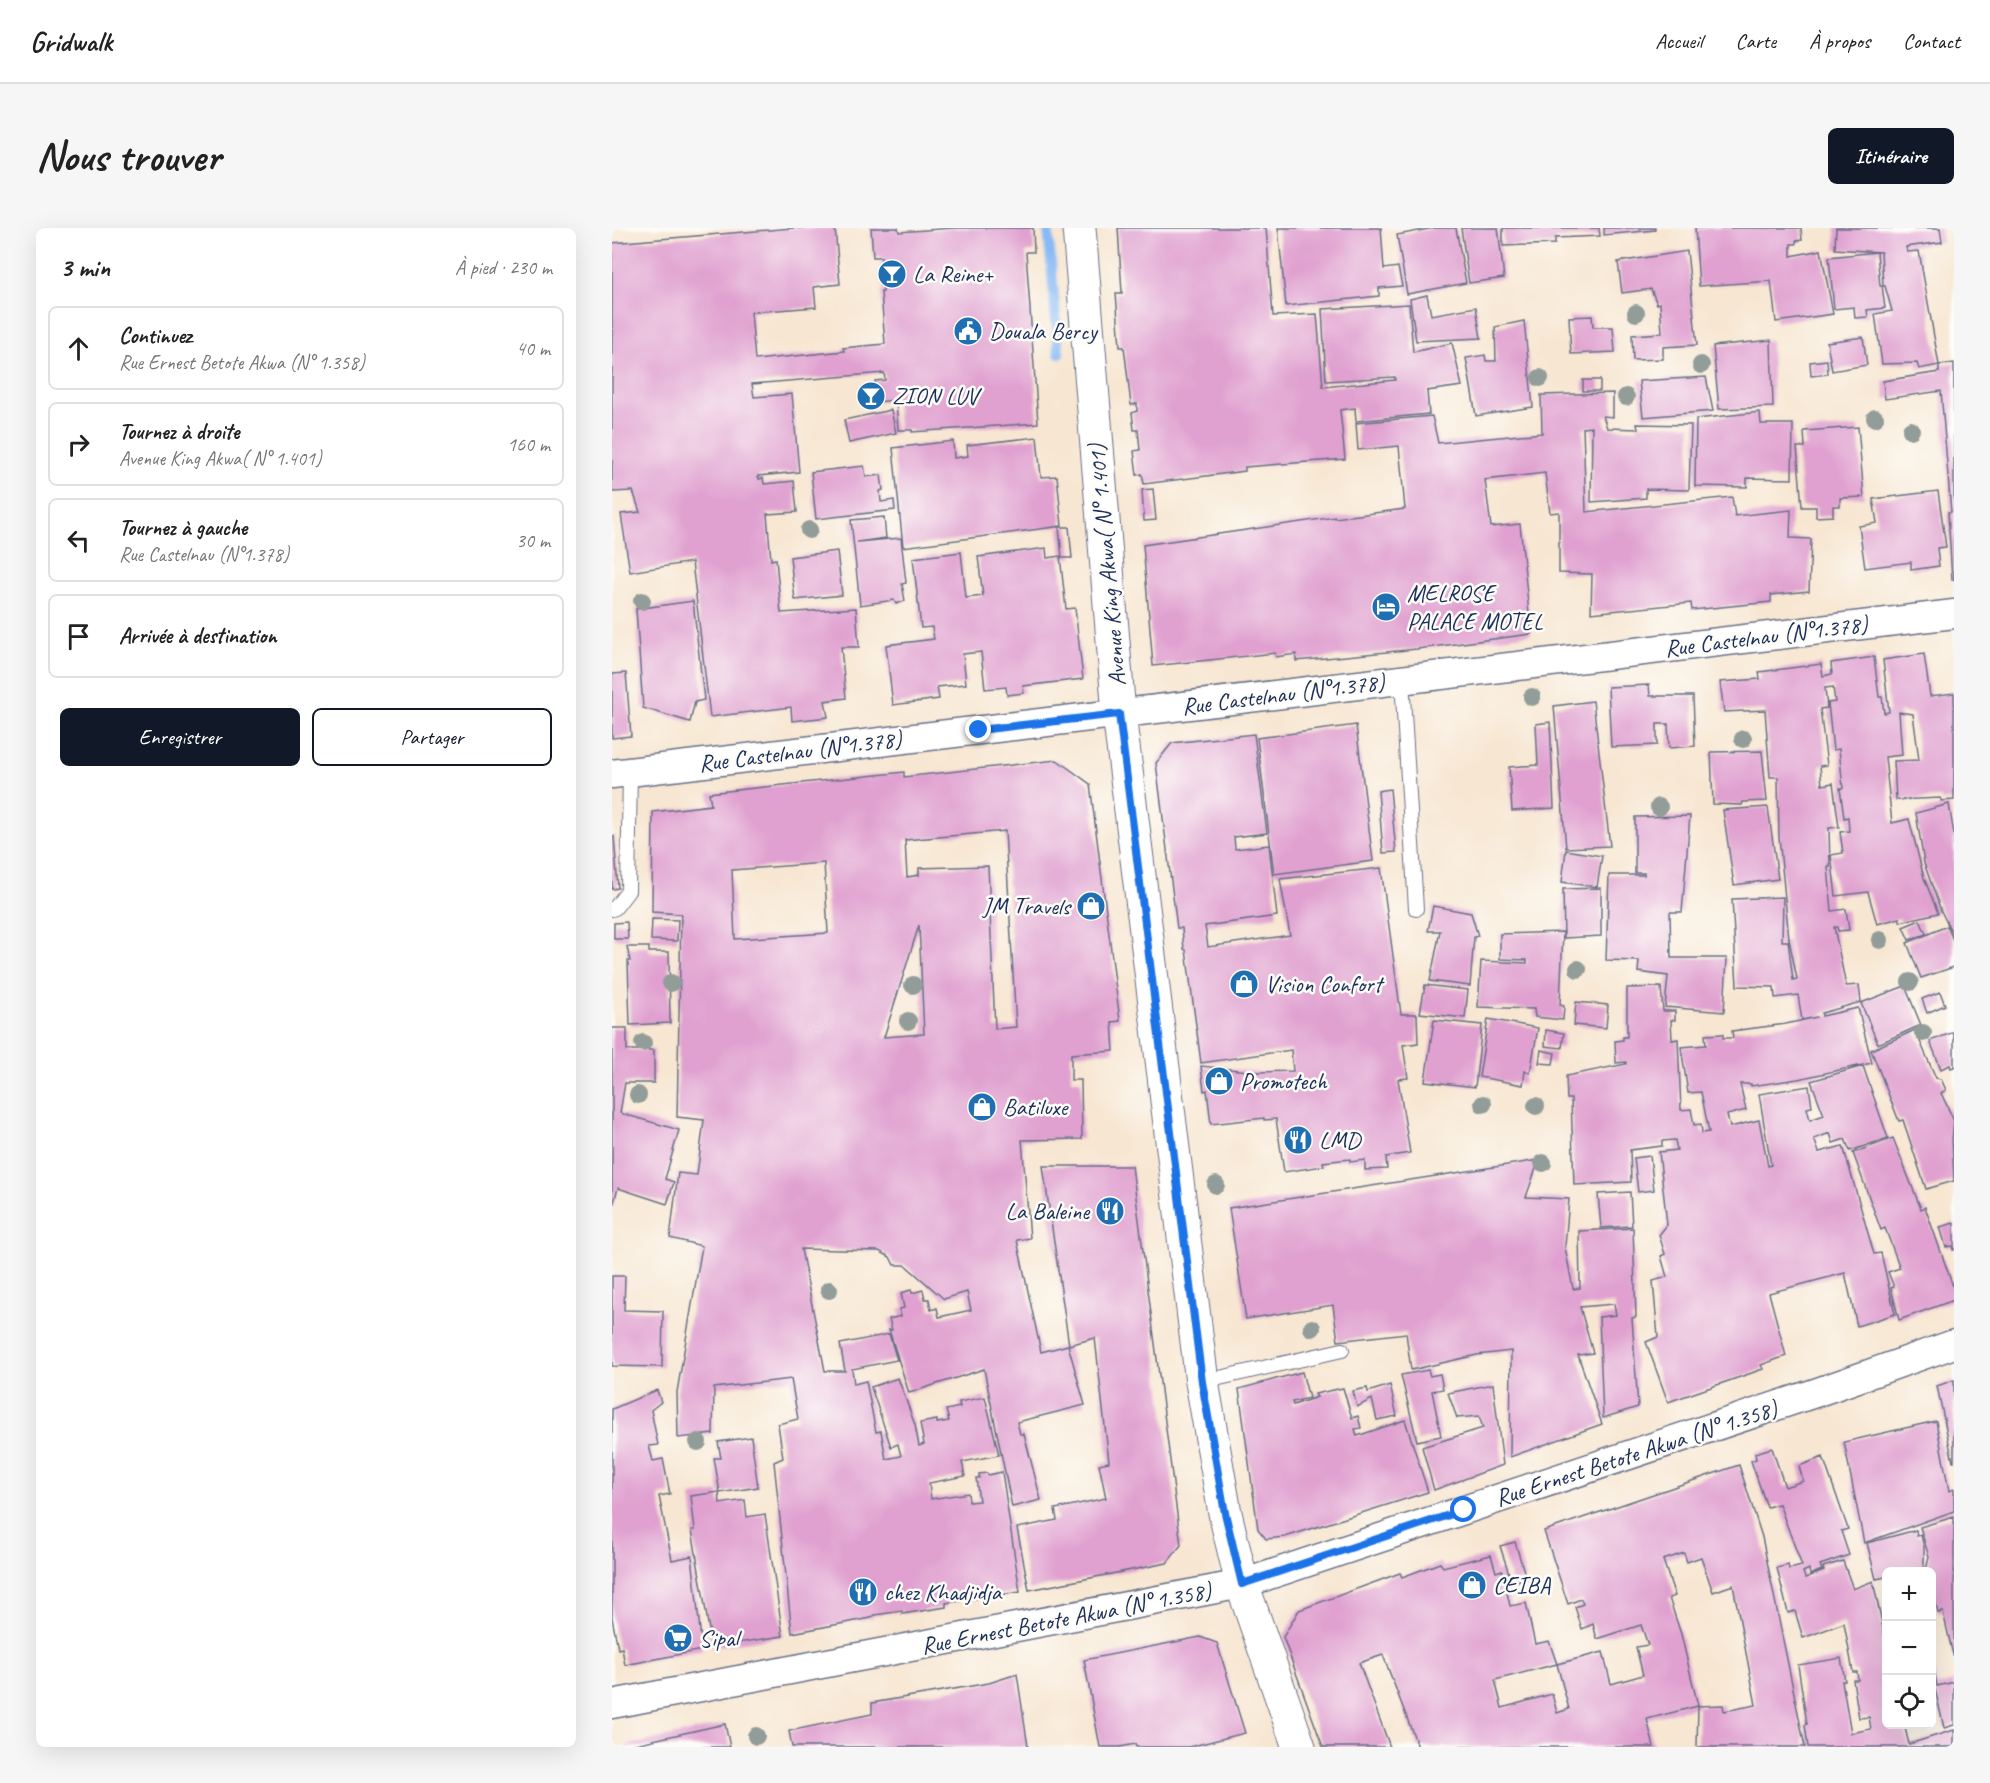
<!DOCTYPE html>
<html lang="fr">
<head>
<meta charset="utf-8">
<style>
  body { margin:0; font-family:Caveat,sans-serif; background:#f6f6f6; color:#222 }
  .controls { position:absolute; right:18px; bottom:18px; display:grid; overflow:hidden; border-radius:9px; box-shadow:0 6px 24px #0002 }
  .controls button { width:54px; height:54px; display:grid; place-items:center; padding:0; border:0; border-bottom:2px solid #e0e0e0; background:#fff; color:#222; font:30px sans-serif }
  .stop { position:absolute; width:18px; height:18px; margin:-14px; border:4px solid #1a73e8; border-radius:50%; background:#fff }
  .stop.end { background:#1a73e8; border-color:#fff; box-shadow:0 2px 6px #0008 }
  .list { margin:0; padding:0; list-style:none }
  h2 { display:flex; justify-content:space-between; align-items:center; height:78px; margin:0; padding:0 24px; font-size:26px }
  h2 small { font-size:20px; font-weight:400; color:#767676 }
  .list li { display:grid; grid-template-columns:39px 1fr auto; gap:18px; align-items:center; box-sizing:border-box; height:84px; margin:0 12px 12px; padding:0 12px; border:2px solid #e0e0e0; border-radius:9px }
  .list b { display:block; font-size:22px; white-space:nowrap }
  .list p { margin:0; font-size:20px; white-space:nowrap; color:#767676 }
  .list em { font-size:20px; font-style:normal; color:#767676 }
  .actions { display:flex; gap:12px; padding:18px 24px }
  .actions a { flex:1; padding:14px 0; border:2px solid #111827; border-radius:9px; text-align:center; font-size:21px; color:#111827 }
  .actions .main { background:#111827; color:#fff }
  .icon { flex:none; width:33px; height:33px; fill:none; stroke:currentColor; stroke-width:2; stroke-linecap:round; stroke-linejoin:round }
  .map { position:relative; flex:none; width:1342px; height:1519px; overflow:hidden; border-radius:9px }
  header { display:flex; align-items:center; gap:36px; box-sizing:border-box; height:84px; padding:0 30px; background:#fff; border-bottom:2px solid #e0e0e0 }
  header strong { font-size:28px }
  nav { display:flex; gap:33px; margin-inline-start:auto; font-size:21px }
  .intro { display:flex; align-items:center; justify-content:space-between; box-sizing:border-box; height:144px; padding:0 36px }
  h1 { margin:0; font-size:42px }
  .button { padding:15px 27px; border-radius:9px; background:#111827; color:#fff; font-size:21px; font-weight:700 }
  main { display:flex; gap:36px; padding:0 36px }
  aside { flex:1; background:#fff; border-radius:9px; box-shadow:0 6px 24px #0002 }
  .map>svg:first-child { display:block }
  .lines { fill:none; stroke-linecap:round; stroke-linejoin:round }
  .stream { stroke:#87baf5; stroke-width:10 }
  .building { fill:#e0a0d0; fill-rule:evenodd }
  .lane-casing { stroke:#686f86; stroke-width:16 }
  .street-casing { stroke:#686f86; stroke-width:31 }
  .secondary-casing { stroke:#686f86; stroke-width:35 }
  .lane { stroke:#fff; stroke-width:14 }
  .street { stroke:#fff; stroke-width:28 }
  .secondary { stroke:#fff; stroke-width:33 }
  .tree { fill:#929d99 }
  .route { stroke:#1a73e8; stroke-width:8 }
  .labels { text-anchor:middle; stroke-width:5; stroke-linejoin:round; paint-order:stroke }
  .poi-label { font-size:24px; fill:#1b2f5e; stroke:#fdfcf7; text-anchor:start }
  .street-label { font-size:24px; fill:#1b2f5e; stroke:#fdfcf7 }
</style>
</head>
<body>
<header>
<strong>Gridwalk</strong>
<nav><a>Accueil</a><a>Carte</a><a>À propos</a><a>Contact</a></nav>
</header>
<div class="intro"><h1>Nous trouver</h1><a class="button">Itinéraire</a></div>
<main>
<aside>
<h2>3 min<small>À pied · 230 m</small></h2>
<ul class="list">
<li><svg class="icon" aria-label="ahead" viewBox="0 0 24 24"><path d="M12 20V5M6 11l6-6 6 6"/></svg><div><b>Continuez</b><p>Rue Ernest Betote Akwa (N° 1.358)</p></div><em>40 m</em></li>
<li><svg class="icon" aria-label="right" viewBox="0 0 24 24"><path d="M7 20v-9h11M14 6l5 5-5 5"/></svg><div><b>Tournez à droite</b><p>Avenue King Akwa( N° 1.401)</p></div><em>160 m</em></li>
<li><svg class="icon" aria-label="left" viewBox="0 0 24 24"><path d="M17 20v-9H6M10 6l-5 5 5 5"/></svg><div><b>Tournez à gauche</b><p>Rue Castelnau (N°1.378)</p></div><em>30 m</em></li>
<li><svg class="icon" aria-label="arrive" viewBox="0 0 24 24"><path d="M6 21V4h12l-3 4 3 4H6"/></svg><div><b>Arrivée à destination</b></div></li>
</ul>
<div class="actions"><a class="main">Enregistrer</a><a>Partager</a></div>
</aside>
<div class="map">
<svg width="1342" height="1519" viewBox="0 0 1342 1519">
  <rect width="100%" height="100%" fill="#fdfcf7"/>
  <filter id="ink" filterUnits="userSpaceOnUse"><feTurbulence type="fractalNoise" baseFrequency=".0167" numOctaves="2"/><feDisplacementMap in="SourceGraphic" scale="12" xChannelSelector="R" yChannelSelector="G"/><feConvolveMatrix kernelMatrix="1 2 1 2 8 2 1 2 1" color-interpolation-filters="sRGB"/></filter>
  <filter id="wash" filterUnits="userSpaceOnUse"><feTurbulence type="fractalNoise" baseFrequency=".008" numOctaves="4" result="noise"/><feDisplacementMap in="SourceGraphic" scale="24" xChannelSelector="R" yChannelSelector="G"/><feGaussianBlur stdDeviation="1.35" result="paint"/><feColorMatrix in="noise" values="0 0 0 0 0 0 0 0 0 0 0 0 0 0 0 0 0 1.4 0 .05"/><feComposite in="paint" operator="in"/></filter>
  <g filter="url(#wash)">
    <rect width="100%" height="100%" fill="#f7e6d1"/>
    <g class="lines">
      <path class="stream" d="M436,0L447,126"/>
    </g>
    <g id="blocks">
      <g class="building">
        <path d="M181,0H223L228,56L202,59L204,79L139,84L143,132L232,123L231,120L273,116L269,64H271L269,29H261L259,0H286L287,4L341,0H421L422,24H414L426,195L300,204V202H286L284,172L264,174L263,153L273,152L272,145L140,156L142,169L180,166L187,244L146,248L147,251L151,250L152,256L182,253L185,284L155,286L159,332L164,331L169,385L244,380L247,419H229L234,470L213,473L216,489L180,493L179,479L98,489L80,334L18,344L9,286L28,284L21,263L0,264V15Z"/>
        <path d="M506,0H654L661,88L705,86L711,159L783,152V149L714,153L710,81L797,76L801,124L840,115L850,158L815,163L817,186L744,193L743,180L728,182L733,231L633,239V243L532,256L530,246L525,247L522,223L528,222L526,202H522L520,185L525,183V176L519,177L512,119H508L504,65H510Z"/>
        <path d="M666,0H769L772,41L786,39L790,58L767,60V68L674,78Z"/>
        <path d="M822,0H844L854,55L795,66L785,7Z"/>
        <path d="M849,0H886L892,50L857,55Z"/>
        <path d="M891,0H987L988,8L943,10V16L891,18Z"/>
        <path d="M992,0H1043V2L992,7Z"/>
        <path d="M1083,0H1189L1190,12L1184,13V16H1179V28L1209,22L1221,86L1164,94L1159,53L1087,58Z"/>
        <path d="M1224,0H1328L1330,14L1294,19L1295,24L1307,23L1327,137L1307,141L1305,135L1270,136L1263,86L1280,83L1273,58H1271L1269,24L1223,21Z"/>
        <path d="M1075,23L1085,117L1051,119V131L1021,132L1020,107L1050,105L1048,75L1045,76L1039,61L1010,65L1006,34Z"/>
        <path d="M1265,24L1268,58H1270L1273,80L1255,82L1256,89L1243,90L1242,79L1222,81L1217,29Z"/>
        <path d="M815,67L819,87L864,79L869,110L804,113L798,71Z"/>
        <path d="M980,88L981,99H1001L1003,124L959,126L957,89Z"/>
        <path d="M912,93L921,179L864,188L854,130L873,127L874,133H884L883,99Z"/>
        <path d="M1251,109L1255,137L1220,143L1215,114Z"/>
        <path d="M1159,112L1161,179L1107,181L1101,118Z"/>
        <path d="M1215,132L1216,146L1199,148L1198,134Z"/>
        <path d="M1342,135V352H1340L1336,284H1339L1329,163L1273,171L1271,153L1327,144V137Z"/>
        <path d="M1094,149L1101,183L1031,189L1027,153Z"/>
        <rect x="971" y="152" width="17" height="11"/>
        <path d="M1001,165V189L991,188L995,200L1026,201L1025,196L1079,197L1077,262L1034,261V270L979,274L980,199L971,200L974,284L1120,269L1123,288L1179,282L1178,310L1199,311L1197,363L1159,367V374L1080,382L1079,375L979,385L980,346L947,345V284L938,285L933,245L873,252L879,299L908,296L919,406L805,421L684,433V426L664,429L663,425L541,438L531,317L723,289V290L793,281L787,218L746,222L744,195L820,188L826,215L930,205L929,167Z"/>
        <path d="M279,182L284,205L237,215L232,192Z"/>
        <path d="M1148,184L1149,196H1181L1180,251L1135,250V259L1083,258L1084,191Z"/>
        <path d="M1246,199L1252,269L1228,270V278H1221V288L1204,289V279H1190L1185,219H1193L1192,203Z"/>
        <path d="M425,209L429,249L445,248L450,298L291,319L281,220L341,213L342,230L356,228L355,217Z"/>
        <path d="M252,238L254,249L269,247L271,262L268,263L269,274L282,272L283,282L204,291L199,244Z"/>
        <path d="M541,261L544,292L532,293L530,262Z"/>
        <path d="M1326,263L1334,319L1325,320L1327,338L1299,342V334L1253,340L1247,298L1265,295L1261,271Z"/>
        <path d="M272,289L274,310L245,314L289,310L294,355L290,356L293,373L284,376L282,372L248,377L239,292Z"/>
        <path d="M447,299H457L460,330H450Z"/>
        <path d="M434,320L435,330L448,328L454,381L463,380L471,451L411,458L412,465L395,467L394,459L373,461L369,424L351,426L354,456L325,459L327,471L281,477L274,417L322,411L320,399L309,400L301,330L349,324L354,370L371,368L366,329Z"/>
        <path d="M225,323L230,367L183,372L178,329Z"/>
        <path d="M81,373L92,472L83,474L78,494L31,480L24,381Z"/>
        <path d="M1312,426L1318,468L1342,465V572L1329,573V570L1284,572L1282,533L1307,532L1301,486L1287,484L1290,527L1273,529L1280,595L1297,591L1312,650L1326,685L1288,694V690L1265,696L1256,664L1224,668L1219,627L1231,625L1228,604L1237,603L1236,589L1232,590L1228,560H1231L1227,521L1221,522L1216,475L1223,474L1221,459L1213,460L1215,480L1208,481L1215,537L1208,538L1210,557L1221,555L1227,599L1217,600L1218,639H1216L1220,683L1234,681L1237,702L1226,703L1225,699H1222L1234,758L1247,757L1249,774L1210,785V788L1246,780L1260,835L1186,851L1139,858V856H1128L1134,882L1115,887L1118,899L1147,892L1156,938L1159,937L1147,866L1197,858L1200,879L1195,880L1198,892L1212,887L1199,853L1251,838L1276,910L1238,923L1233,911L1221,915L1218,905L1202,911L1207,924L1231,918L1262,1026L1269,1025L1283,1086L1245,1098L1233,1045L1157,1065L1174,1128L1149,1137L1151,1141L1056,1174L1034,1114L1046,1109L1041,1053L1055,1049L1049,1028L1053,1026L1047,1007L1055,997L1047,924L1065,922L1063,912L1050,913V918L1018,922L1019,954L962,957L959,871H955L954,848L1014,836V834L1004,835L1003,813L1011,812V809H1015V760L1049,759L1051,783H1063V792H1059L1060,812L1066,811L1069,882L1079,881L1082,897L1089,896L1090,905L1097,904L1089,864L1076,865L1069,819L1094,817L1093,807L1111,806V810H1121L1120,803L1174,796L1205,789L1190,792L1186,767L1163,770L1162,759L1125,758L1120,671L1171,669L1170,713H1176L1181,752L1185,751L1177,711L1167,609L1166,549H1158L1153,482L1112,484L1108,454L1148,451L1147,444L1209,436L1211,448L1220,446L1219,435L1262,429L1267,469H1270L1272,485L1277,484L1271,432Z"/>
        <path d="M14,445L19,508L0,510V446Z"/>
        <path d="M1037,457L1038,468H1081L1083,518L1057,520L1056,496H1045V517L999,519L996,459Z"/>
        <path d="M981,473L998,618L954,620L942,478Z"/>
        <path d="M938,494L942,580L900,583L897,539L926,537L924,496Z"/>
        <path d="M744,497L761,633L662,646L645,510Z"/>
        <path d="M642,506L655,605L622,609L623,621L657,617L665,688L593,698L596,719L678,707L668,651L769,640L789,786H805L806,815L791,817L796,850L786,851L798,925L774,929L775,941L753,942V932L738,934V931L711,934L712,938L672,944L664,891L652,892V890L599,896L595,862L592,863L589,838L646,844L681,843L679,822L589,835L574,722L572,721L570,700H565L544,535L560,515Z"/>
        <path d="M1150,523L1155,573L1131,574L1130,577L1101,576L1099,524Z"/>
        <path d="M445,532L478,556L508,793L500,794L502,823L459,826V852H469L470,911L410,912L418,1010L405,1012L429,1124L456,1117L473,1177L405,1194L408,1206H412L429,1272L400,1279L372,1141L297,1165L277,1102H280L277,1091L289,1088L287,1081L292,1080L289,1065L299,1062L300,1065L311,1062L313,1071H317L319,1082L325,1080L327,1089L359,1082L355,1064L332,1071L293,1037H282L278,1029L267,1023L189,1021L213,1143H233L228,1116L277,1106L285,1132L240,1141L242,1156L254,1153L264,1204L269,1203L274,1231L289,1228L286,1216L279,1219L259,1159L286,1150L303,1197L307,1218L312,1216L308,1195L325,1192V1195L337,1193L334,1182L348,1179L347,1174L373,1169L387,1227L350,1234L353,1248L317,1255L319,1271L356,1265L357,1274L367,1273L364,1250H367V1246L375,1245L376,1247L390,1244L408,1364L334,1375V1379L290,1386V1383L263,1387L259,1390L180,1405L162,1234L171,1230L166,1196L186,1191L179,1151L102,1160L101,1206L66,1210L65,1164L90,1018L58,1010L66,945L85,947L92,892L65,889L69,686L40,684L41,584L99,577L97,565L292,544V549ZM393,603L404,799L383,801L376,638L307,640V647L295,649L293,612ZM212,635L216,705L123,711L120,642ZM307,697L312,806L272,809Z"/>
        <path d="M778,561L784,624L771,625L766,563Z"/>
        <path d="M1337,576L1342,607V709L1329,683L1312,635L1304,585Z"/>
        <path d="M1156,579L1166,651L1122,657L1111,582Z"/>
        <path d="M1078,588L1070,684H1058L1059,730H1115L1112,784L1053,779L1056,748L1026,744L1027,733L994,732L997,647H1032V645H1023V589Z"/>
        <path d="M0,608H2L6,660L0,661Z"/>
        <path d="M954,622L990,628L985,659L950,654Z"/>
        <path d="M989,660V708L952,710L951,661Z"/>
        <path d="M821,678L859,685L866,708L862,709L858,758L818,753L828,703H816Z"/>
        <path d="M40,691L66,692L65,713L39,712Z"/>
        <path d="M1308,692L1314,706L1297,712L1291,699Z"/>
        <path d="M15,694L16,711H2V695Z"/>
        <path d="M1335,698L1342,714V739L1309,750L1295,715Z"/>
        <path d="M951,704L948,777L952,778L951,792L923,789L922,781L866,779L869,733L915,735V732L888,731V706Z"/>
        <path d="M15,719H37V724H57L58,795L18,797L16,733H18Z"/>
        <path d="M813,757L856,762L853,790L808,785Z"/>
        <path d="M1293,758L1309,797L1266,816L1249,775Z"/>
        <path d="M1328,764L1333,777L1315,785L1310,771Z"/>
        <path d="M964,774L996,777L994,800L962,797Z"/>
        <path d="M876,791L926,800L918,845L913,843L911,857L867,849Z"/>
        <path d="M822,792L870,797L863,859L813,853Z"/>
        <path d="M0,800H15V822H42V855H13L8,885L67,902L53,951L62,954L55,976L6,960L0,981Z"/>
        <path d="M934,802L952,805L950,820L933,818Z"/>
        <path d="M1303,802L1324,850L1329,851L1334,862L1329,865L1342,893L1340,911L1342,953L1314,961L1291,892L1287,893L1259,822Z"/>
        <path d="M1342,804V839L1339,840L1338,837L1329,841L1318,813Z"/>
        <path d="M929,822L943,825L941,836L927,835Z"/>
        <path d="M1281,910L1309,981L1313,979L1342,1061V1072L1287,1092L1279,1060L1282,1059L1276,1044L1288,1040L1273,1000L1269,1002L1241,925Z"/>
        <path d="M1038,928L1042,962L1026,964L1022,930Z"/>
        <path d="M927,932L914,969L957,971L953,1019L961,1061L968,1060L967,1003L1021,1000L1024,1089L1020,1090L1026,1179L991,1190L987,1089L1004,1087L1002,1076L968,1079L981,1125L966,1127L990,1196L898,1229L899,1123L865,1127L799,1142L794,1105L726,1113L721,1077L634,1091L617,980Z"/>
        <path d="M431,938H520L569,1317L555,1335L417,1362L405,1300L445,1292L443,1281L494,1270L487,1236L497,1234L483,1110L457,1117Z"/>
        <path d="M1018,964L1020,998L989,1000L986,966Z"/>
        <path d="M1342,995V1022H1341L1340,1018L1334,1019L1328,999Z"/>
        <path d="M0,1048H13L12,1082L51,1083L50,1139L0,1138Z"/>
        <path d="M816,1142L818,1148L828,1146L831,1161L820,1163L829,1208L805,1213L789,1147Z"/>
        <path d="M690,1144L697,1170L680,1174L681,1177L705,1169L703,1166L731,1160L740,1190L746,1188L749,1200L743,1201L745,1208L793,1192L816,1264L673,1309L654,1311L646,1301L627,1161Z"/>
        <path d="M1342,1152V1234H1341L1325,1158Z"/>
        <path d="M881,1156L891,1237L822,1262L810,1219L871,1200L867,1188L845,1190L836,1165Z"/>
        <path d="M778,1157L785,1188L765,1192L760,1171L745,1179L741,1163L755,1160L756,1164Z"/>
        <path d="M45,1162L49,1174L39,1182L46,1217L37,1218L41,1233L51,1231L58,1266L47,1268L60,1332L80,1328L90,1422L13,1437L10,1420L6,1421L0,1390V1181Z"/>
        <path d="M1324,1193L1337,1263L1342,1261V1283L1252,1315L1232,1214Z"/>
        <path d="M139,1209L146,1259L108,1265L102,1230H109L106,1214Z"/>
        <path d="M1160,1220L1173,1259L1191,1253L1187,1238L1211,1229L1236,1301L1229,1303L1237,1327L1208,1337L1210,1342L1198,1347L1197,1341L1191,1344L1193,1350L1212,1343L1211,1339L1231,1333L1241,1361L1261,1353L1274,1414V1496H1292L1297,1516L1342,1502V1519H1196L1193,1497L1195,1496L1186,1437L1229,1430L1233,1453H1230L1239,1505L1259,1501L1257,1489L1247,1490L1241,1452H1246L1245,1444H1241L1232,1395L1191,1410L1183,1383L1176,1385L1165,1340L1176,1337L1177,1341L1190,1338L1167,1276L1155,1279L1139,1233L1144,1231L1143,1225Z"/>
        <path d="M1127,1237L1150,1309L1193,1519H1085L1086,1478L1035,1491L1042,1519H806L771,1427L747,1435L778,1519H711L671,1409L687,1382L788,1345L790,1349L828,1335L831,1339L879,1327L884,1344L890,1342L898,1378L914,1375L923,1416L937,1413L945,1436L991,1424L999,1456L1031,1447L1024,1419L1036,1417L1029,1397L985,1411L981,1396L970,1401L963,1379L971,1376L969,1371L956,1376L932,1303ZM1072,1325L1075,1334L1089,1329L1101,1364L1121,1357L1144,1477L1112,1483L1111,1477L1086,1478L1069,1406L1057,1370L1063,1368L1051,1332ZM945,1436L957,1481L945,1485L940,1466L890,1480L883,1452Z"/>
        <path d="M107,1264L108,1276L133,1272L135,1289L153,1286L171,1408L100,1419L80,1302H83L79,1268Z"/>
        <path d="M1342,1289V1427H1341L1331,1384L1326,1385L1320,1358V1344L1314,1342L1317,1329L1308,1299Z"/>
        <path d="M1304,1302L1305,1308L1309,1307L1312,1319V1341L1274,1344V1349L1264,1351L1255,1315Z"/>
        <path d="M903,1314L914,1350L900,1355L888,1318Z"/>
        <path d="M588,1409L605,1415L633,1505L577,1519H524L523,1516L508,1519H488L472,1432Z"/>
        <path d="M1320,1432L1325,1458L1342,1454V1497L1332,1500L1323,1461L1321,1462L1323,1480H1320Z"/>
        <path d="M405,1446L416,1519H180L177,1503L260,1486V1475L377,1455Z"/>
        <path d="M113,1496L118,1519H14V1518Z"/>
      </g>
    </g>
  </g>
  <g filter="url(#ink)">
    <use href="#blocks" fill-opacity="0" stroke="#686f86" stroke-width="1.5"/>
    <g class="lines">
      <g class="lane-casing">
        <g id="lane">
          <path d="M790,452L804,681"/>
          <path d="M0,681L3,680L16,663L18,544"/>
          <path d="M590,1154L730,1122"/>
        </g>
      </g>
      <g class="street-casing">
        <g id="street">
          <path d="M0,546L1342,386"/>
          <path d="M0,1476L630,1356L1206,1164L1342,1116"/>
        </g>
      </g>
      <g class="secondary-casing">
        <path id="secondary" d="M467,0L507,486L590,1154L613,1285L630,1356L687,1519"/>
      </g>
      <use href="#lane" class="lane"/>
      <use href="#street" class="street"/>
      <use href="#secondary" class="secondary"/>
    </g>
    <g class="tree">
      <circle cx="1024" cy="85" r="9"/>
      <circle cx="1089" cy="137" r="9"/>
      <circle cx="928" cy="150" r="9"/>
      <circle cx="1014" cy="169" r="9"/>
      <circle cx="1263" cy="190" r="9"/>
      <circle cx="1299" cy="202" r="9"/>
      <circle cx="197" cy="302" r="9"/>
      <circle cx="30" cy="373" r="9"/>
      <circle cx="920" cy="469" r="9"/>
      <circle cx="1131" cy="511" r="9"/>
      <circle cx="1047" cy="579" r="9"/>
      <circle cx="1268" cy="712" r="9"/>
      <circle cx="966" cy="741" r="9"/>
      <circle cx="1298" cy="754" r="9"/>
      <circle cx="59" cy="755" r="9"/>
      <circle cx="301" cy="757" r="9"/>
      <circle cx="296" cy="793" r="9"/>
      <circle cx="1311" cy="805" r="9"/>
      <circle cx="31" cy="815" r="9"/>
      <circle cx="26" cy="867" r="9"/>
      <circle cx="871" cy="876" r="9"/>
      <circle cx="924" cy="878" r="9"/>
      <circle cx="931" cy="935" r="9"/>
      <circle cx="604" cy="957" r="9"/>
      <circle cx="217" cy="1062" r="9"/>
      <circle cx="700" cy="1100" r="9"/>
      <circle cx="86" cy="1214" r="9"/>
      <circle cx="144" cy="1508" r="9"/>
    </g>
  </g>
  <g class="lines" filter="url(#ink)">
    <path class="route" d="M367,502L507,486L590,1154L613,1285L630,1356L852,1282"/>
  </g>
  <defs>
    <g id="bar-disc" transform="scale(1.5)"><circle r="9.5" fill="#1f6fb2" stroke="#fdfcf7"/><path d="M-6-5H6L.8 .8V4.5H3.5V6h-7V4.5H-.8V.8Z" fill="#fff"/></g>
    <g id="civic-disc" transform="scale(1.5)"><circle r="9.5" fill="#1f6fb2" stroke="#fdfcf7"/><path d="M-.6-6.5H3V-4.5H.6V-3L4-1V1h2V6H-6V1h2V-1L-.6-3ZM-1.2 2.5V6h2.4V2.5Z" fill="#fff"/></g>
    <g id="hotel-disc" transform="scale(1.5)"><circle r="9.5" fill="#1f6fb2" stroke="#fdfcf7"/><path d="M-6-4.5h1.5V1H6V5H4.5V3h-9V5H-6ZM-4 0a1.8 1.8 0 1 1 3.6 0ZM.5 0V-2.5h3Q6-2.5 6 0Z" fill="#fff"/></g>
    <g id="shop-disc" transform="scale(1.5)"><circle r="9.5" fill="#1f6fb2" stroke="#fdfcf7"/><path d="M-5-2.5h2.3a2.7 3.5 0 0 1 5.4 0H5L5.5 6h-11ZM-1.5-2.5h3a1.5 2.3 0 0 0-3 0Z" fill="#fff"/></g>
    <g id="restaurant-disc" transform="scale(1.5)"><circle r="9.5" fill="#1f6fb2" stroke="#fdfcf7"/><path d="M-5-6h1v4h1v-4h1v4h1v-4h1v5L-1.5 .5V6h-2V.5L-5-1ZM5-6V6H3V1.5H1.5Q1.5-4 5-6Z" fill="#fff"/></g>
    <g id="supermarket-disc" transform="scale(1.5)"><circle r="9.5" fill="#1f6fb2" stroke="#fdfcf7"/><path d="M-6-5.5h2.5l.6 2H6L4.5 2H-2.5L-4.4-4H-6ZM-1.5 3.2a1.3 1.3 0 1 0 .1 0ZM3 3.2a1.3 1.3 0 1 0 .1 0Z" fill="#fff"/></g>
  </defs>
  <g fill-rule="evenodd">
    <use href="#bar-disc" x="280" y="46"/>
    <use href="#civic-disc" x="356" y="103"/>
    <use href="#bar-disc" x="259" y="168"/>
    <use href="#hotel-disc" x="774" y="379"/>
    <use href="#shop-disc" x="479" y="678"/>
    <use href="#shop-disc" x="632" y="756"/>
    <use href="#shop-disc" x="607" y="853"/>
    <use href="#shop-disc" x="370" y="879"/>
    <use href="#restaurant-disc" x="686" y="912"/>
    <use href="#restaurant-disc" x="498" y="983"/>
    <use href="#shop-disc" x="860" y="1357"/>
    <use href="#restaurant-disc" x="251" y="1364"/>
    <use href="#supermarket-disc" x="66" y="1410"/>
  </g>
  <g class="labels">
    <g class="poi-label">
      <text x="301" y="54">La Reine+</text>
      <text x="377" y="111">Douala Bercy</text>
      <text x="280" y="176">ZION LUV</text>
      <text x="795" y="373">MELROSE<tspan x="795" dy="28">PALACE MOTEL</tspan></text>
      <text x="458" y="686" text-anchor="end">JM Travels</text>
      <text x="653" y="764">Vision Confort</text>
      <text x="628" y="861">Promotech</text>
      <text x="391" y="887">Batiluxe</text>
      <text x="707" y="920">LMD</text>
      <text x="477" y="991" text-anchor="end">La Baleine</text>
      <text x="881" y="1365">CEIBA</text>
      <text x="272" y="1372">chez Khadjidja</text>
      <text x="87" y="1418">Sipal</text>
    </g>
    <g class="street-label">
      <text transform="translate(495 337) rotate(-95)" y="8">Avenue King Akwa( N° 1.401)</text>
      <text transform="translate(1154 408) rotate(-7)" y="8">Rue Castelnau (N°1.378)</text>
      <text transform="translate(671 466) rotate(-7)" y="8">Rue Castelnau (N°1.378)</text>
      <text transform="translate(188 523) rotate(-7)" y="8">Rue Castelnau (N°1.378)</text>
      <text transform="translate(1024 1225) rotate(-18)" y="8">Rue Ernest Betote Akwa (N° 1.358)</text>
      <text transform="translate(454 1390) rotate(-11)" y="8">Rue Ernest Betote Akwa (N° 1.358)</text>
    </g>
  </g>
</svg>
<div class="controls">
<button>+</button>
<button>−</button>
<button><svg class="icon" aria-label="locate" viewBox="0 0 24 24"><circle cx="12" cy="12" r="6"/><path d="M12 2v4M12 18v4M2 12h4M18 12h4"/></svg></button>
</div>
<div class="stop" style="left:852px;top:1282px"></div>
<div class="stop end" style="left:367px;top:502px"></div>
</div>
</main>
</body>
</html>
